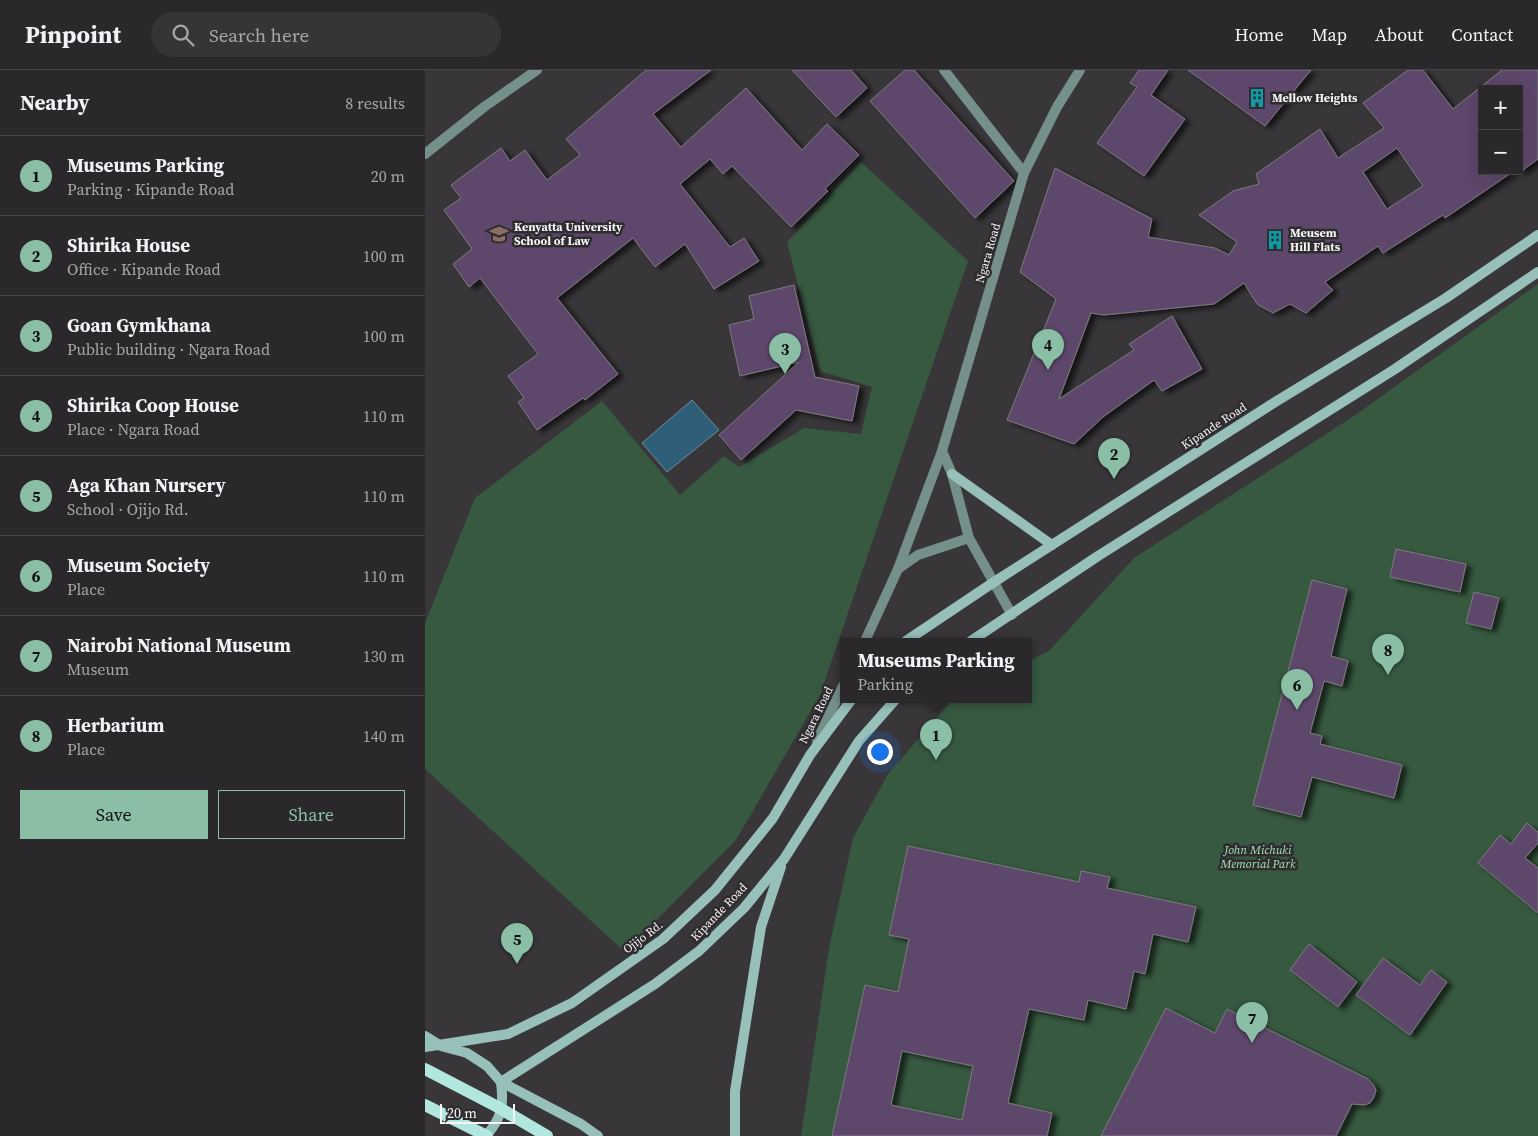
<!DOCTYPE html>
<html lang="en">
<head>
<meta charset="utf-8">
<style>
  body { margin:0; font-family:"Source Serif 4",serif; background:#373437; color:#f1f3f6 }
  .controls { position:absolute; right:15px; top:15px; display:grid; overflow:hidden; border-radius:0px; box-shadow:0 5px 20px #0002 }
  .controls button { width:45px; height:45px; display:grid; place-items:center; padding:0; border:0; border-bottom:1px solid #474447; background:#2b282b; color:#f1f3f6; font:25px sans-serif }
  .scale { position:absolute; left:15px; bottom:12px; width:75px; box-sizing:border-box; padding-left:5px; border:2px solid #f6f4f6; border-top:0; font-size:14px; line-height:18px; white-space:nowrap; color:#f6f4f6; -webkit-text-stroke:4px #2f2c2f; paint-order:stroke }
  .you { position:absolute; left:454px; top:681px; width:18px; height:18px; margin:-12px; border:4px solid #fff; border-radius:50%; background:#1a73e8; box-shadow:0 0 0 8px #1a73e833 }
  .badge { display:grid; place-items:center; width:32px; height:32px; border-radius:50%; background:#8abfa5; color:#111; font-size:16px; font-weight:700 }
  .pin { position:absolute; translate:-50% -41px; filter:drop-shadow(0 1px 2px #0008) }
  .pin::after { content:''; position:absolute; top:26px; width:18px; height:15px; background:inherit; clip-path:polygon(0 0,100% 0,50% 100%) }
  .popup { position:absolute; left:415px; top:568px; width:192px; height:65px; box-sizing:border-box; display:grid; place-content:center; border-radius:0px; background:#2b282b; filter:drop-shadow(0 1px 4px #0005); font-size:16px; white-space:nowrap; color:#a6a6a9 }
  .popup b { font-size:19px; color:#f1f3f6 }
  .popup::after { content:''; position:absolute; left:50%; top:100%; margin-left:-10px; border:10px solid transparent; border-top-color:#2b282b }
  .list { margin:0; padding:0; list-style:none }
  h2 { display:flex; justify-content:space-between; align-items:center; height:65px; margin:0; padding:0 20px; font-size:21px }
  h2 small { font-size:16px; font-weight:400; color:#a6a6a9 }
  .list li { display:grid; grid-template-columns:32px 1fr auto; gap:15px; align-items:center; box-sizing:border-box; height:80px; padding:0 20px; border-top:1px solid #474447 }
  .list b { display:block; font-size:19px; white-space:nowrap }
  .list p { margin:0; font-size:16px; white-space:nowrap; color:#a6a6a9 }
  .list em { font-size:16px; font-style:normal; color:#a6a6a9 }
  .actions { display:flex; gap:10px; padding:15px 20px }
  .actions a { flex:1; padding:11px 0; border:1px solid #8abfa5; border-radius:0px; text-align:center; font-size:18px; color:#8abfa5 }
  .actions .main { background:#8abfa5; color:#111 }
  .icon { flex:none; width:28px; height:28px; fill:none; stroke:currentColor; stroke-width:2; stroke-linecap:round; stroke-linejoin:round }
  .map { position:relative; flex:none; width:1113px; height:1066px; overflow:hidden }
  header { display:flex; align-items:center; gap:30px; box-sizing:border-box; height:70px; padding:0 25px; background:#2b282b; border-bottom:1px solid #474447 }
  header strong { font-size:24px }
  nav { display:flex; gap:28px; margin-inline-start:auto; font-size:18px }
  .search { width:350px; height:45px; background:#373437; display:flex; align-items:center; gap:12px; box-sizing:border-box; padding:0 18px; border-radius:28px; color:#a6a6a9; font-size:19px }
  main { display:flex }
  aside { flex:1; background:#2b282b }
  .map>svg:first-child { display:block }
  .green { fill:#375940 }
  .water { fill:#2f5f78; stroke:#6b8c9e }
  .building { fill:#5d466b; stroke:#7d7b7f; fill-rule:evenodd; filter:url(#shadow) }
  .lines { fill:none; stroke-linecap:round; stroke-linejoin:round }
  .street { stroke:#758f8b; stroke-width:10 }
  .secondary { stroke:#97c0ba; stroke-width:10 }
  .primary-bridge { stroke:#b1e7df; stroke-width:12 }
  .labels { text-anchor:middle; stroke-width:5; stroke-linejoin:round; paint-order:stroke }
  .poi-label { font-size:12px; font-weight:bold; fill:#f6f4f6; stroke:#2f2c2f; text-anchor:start }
  .street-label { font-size:12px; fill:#f6f4f6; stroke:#2f2c2f }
  .park-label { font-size:12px; font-style:italic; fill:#a1e3b1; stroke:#2f2c2f }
</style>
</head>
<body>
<header>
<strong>Pinpoint</strong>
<div class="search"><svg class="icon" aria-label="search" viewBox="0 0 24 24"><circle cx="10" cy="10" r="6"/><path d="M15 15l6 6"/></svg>Search here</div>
<nav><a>Home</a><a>Map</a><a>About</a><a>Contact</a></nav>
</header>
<main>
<aside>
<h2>Nearby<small>8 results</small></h2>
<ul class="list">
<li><span class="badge">1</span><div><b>Museums Parking</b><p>Parking · Kipande Road</p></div><em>20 m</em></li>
<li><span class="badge">2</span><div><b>Shirika House</b><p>Office · Kipande Road</p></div><em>100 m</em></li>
<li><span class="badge">3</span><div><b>Goan Gymkhana</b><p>Public building · Ngara Road</p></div><em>100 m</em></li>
<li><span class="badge">4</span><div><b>Shirika Coop House</b><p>Place · Ngara Road</p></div><em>110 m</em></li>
<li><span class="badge">5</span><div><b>Aga Khan Nursery</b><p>School · Ojijo Rd.</p></div><em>110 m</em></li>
<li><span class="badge">6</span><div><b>Museum Society</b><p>Place</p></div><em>110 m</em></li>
<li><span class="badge">7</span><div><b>Nairobi National Museum</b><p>Museum</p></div><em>130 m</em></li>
<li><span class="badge">8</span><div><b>Herbarium</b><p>Place</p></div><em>140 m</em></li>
</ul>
<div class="actions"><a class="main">Save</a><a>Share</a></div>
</aside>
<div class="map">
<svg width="1113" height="1066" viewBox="0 0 1113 1066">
  <defs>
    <filter id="shadow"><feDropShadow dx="5.5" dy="3" stdDeviation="2.5" flood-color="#0009"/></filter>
  </defs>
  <rect width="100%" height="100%" fill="#393639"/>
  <g class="green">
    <path d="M436,92L543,191L395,625L311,770L200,882L0,699V553L50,428L177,331L255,425L299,386L314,397L379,358L436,364L447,317L395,301L362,172Z"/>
    <path d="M1113,214V1066H376L404,878L428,768L463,704L528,629H604V591L624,581L709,488L929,346Z"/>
  </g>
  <path class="water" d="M267,330L294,360L242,402L217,373Z"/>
  <g class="building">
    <path d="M221,0H286L228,44L256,77L321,18L377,80L402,54L434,85L400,119L403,121L366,157L307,96L298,104L285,89L255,114L305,177L319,168L334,191L289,219L260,174L230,197L208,168L132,228L193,304L160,330L158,328L112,360L93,332L99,328L83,306L113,284L55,208L44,217L28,194L47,179L19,140L36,128L26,115L76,78L85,91L100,80L122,110L155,85L141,69Z"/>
    <path d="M367,0H426L442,18L411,47Z"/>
    <path d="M480,0H489L589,111L550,148L445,31Z"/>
    <path d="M714,0H743L726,25L760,49L719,106L672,73L712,17L705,13Z"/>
    <path d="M763,0H886L840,56Z"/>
    <path d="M983,0H998L1028,39L1077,0H1113V89L1094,103V19H1057V101H1089L1020,148L1018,145L958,183L953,176L900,212L908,220L881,243L865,234L848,243L832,234L819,213L789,234L679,245L666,243L634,329L709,280L704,274L747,246L777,299L737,321L729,310L678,347L649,374L582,350L631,229L595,202L630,98L727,149L723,167L790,178L804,185L812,172L774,145L808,121L834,114L831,104L895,59L913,88L959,58L938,33ZM972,78L998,116L962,139L938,102Z"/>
    <path d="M369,215L390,307L434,316L427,351L371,340L316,390L294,365L374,292L315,306L304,255L329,249L324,226Z"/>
    <path d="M971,479L1041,494L1035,522L965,507Z"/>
    <path d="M887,510L922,519L906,586L923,591L917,616L899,611L885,663L897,666L895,674L977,695L969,728L887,707L876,747L828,735Z"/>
    <path d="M1049,522L1074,528L1066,559L1041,553Z"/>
    <path d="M1102,753L1113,762V773L1100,788L1113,798V843L1053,793L1075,765L1086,774Z"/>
    <path d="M483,776L654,812L656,801L685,807L682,818L771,837L763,872L728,864L720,904L709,901L701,939L663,930L659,950L604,939L583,1033L627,1043L622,1066H407L440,915L473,922L484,869L464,865ZM477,981L548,996L537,1050L466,1035Z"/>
    <path d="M884,874L932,912L913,937L865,900Z"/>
    <path d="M958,888L995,915L1006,900L1022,912L985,965L931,925Z"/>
    <path d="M741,938L790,963L802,939L943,1009L948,1014L951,1020L949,1027L945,1033L939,1035L927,1034L911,1066H676Z"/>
  </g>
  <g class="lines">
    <g class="street">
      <path d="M519,0L599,103"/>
      <path d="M0,84L59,37L112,0"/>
      <path d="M517,381L527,404L544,468L587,545"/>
      <path d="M473,499L493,485L544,468"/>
      <path d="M440,571L473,499L517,381L599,103L632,37L655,0"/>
      <path d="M392,671L418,616"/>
    </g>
    <g class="secondary">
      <path d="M527,404L627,475"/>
      <path d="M481,571L569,512L847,334L1021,228L1113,165"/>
      <path d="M546,571L673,486L970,299L1113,202"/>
      <path d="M0,966L16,976L42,983L62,996L76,1012L156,1054L173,1066"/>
      <path d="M0,977L83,964L147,933L238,869L290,820L348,748L385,685L427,629"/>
      <path d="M76,1012L230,914L274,881L319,838L359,789L434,671L471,629"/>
      <path d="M61,1066C77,1047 79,1037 76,1012"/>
      <path d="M310,1066V1021L336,857L356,797"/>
    </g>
    <g class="primary-bridge">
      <path d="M0,999L71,1036L122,1066"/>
      <path d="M0,1035L62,1066"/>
    </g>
  </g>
  <defs>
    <g id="building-bare" transform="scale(1.5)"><path d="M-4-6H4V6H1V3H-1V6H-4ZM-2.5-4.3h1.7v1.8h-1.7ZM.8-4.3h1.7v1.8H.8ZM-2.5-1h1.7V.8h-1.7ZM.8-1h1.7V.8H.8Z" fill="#0f9aa8" stroke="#2f2c2f" stroke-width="2.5" paint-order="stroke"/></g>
    <g id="school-bare" transform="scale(1.5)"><path d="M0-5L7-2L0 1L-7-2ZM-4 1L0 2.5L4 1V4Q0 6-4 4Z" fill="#8d6e63" stroke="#2f2c2f" stroke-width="2.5" paint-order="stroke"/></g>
  </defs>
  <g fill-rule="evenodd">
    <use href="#building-bare" x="832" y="28"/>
    <use href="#school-bare" x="74" y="164"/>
    <use href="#building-bare" x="850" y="170"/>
  </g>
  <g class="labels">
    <g class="poi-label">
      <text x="847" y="32">Mellow Heights</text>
      <text x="89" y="161">Kenyatta University<tspan x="89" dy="14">School of Law</tspan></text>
      <text x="865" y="167">Meusem<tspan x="865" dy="14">Hill Flats</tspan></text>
    </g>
    <g class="street-label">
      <text transform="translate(563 183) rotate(-74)" y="4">Ngara Road</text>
      <text transform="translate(789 356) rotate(-33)" y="4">Kipande Road</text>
      <text transform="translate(391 645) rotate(-64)" y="4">Ngara Road</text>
      <text transform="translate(294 842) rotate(-46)" y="4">Kipande Road</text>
      <text transform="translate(218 867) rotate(-37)" y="4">Ojijo Rd.</text>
    </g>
    <g class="park-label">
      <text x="833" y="784">John Michuki<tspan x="833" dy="14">Memorial Park</tspan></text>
    </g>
  </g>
</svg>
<div class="controls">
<button>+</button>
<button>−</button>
</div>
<div class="scale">20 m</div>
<div class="you"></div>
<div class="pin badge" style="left:511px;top:690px">1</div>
<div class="popup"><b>Museums Parking</b>Parking</div>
<div class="pin badge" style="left:689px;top:409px">2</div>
<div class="pin badge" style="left:360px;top:304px">3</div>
<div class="pin badge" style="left:623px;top:300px">4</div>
<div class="pin badge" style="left:92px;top:894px">5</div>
<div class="pin badge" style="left:872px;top:640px">6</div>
<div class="pin badge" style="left:827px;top:973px">7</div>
<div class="pin badge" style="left:963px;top:605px">8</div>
</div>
</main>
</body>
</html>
